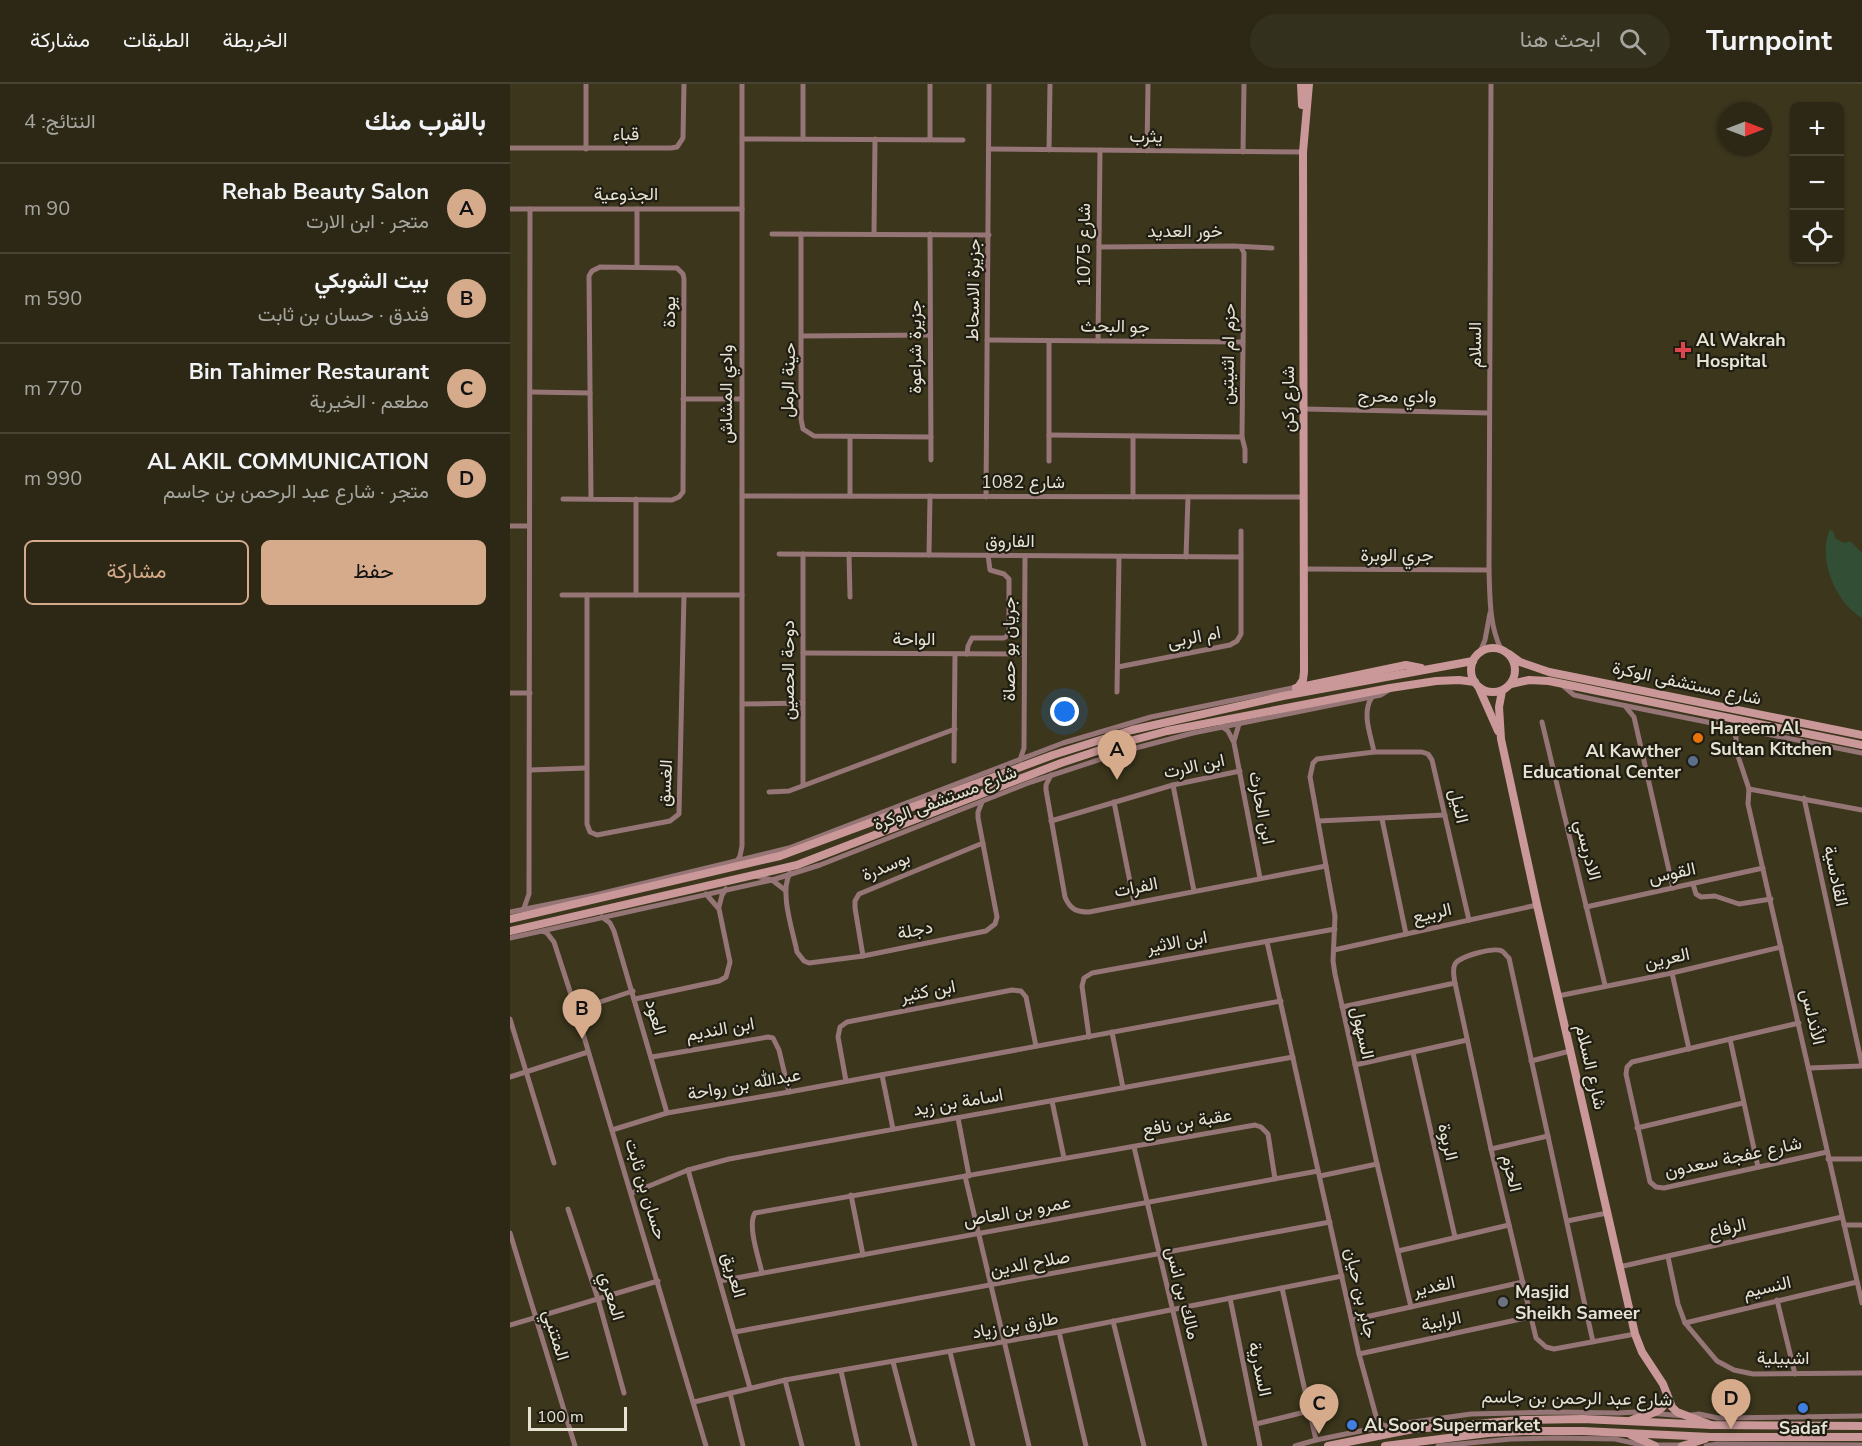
<!DOCTYPE html>
<html lang="ar">
<head>
<meta charset="utf-8">
<style>
  body { margin:0; font-family:"Nunito Sans",Vazirmatn,sans-serif; background:#34301e; color:#f1f3f6; direction:rtl }
  .controls { position:absolute; right:18px; top:18px; display:grid; overflow:hidden; border-radius:9px; box-shadow:0 2px 4px #0004 }
  .controls button { width:54px; height:54px; display:grid; place-items:center; padding:0; border:0; border-bottom:2px solid #484434; background:#2c2815; color:#f1f3f6; font:30px sans-serif }
  .compass { position:absolute; left:1208px; top:18px; width:54px; height:54px; border-radius:50%; background:#2c2815; box-shadow:0 2px 4px #0004; rotate:90deg }
  .scale { position:absolute; left:18px; bottom:15px; width:99px; box-sizing:border-box; padding-left:6px; border:3px solid #e6e3d3; border-top:0; font-size:16px; line-height:21px; white-space:nowrap; color:#e6e3d3; -webkit-text-stroke:4px #201d12; paint-order:stroke }
  .you { position:absolute; left:555px; top:628px; width:21px; height:21px; margin:-15px; border:4px solid #fff; border-radius:50%; background:#1a73e8; box-shadow:0 0 0 9px #1a73e833 }
  .badge { display:grid; place-items:center; width:39px; height:39px; border-radius:50%; background:#d6ab8b; color:#111; font-size:20px; font-weight:700 }
  .pin { position:absolute; translate:-50% -50px; filter:drop-shadow(0 2px 3px #0008) }
  .pin::after { content:''; position:absolute; top:32px; width:21px; height:18px; background:inherit; clip-path:polygon(0 0,100% 0,50% 100%) }
  .list { margin:0; padding:0; list-style:none }
  h2 { display:flex; justify-content:space-between; align-items:center; height:78px; margin:0; padding:0 24px; font-size:26px }
  h2 small { font-size:20px; font-weight:400; color:#a6a6a0 }
  .list li { display:grid; grid-template-columns:39px 1fr auto; gap:18px; align-items:center; box-sizing:border-box; height:90px; padding:0 24px; border-top:2px solid #484434 }
  .list b { display:block; font-size:22px; white-space:nowrap }
  .list p { margin:0; font-size:20px; white-space:nowrap; color:#a6a6a0 }
  .list em { font-size:20px; font-style:normal; color:#a6a6a0 }
  .actions { display:flex; gap:12px; padding:18px 24px }
  .actions a { flex:1; padding:14px 0; border:2px solid #d6ab8b; border-radius:9px; text-align:center; font-size:21px; color:#d6ab8b }
  .actions .main { background:#d6ab8b; color:#111 }
  .icon { flex:none; width:33px; height:33px; fill:none; stroke:currentColor; stroke-width:2; stroke-linecap:round; stroke-linejoin:round }
  .map { position:relative; flex:none; width:1352px; height:1362px; overflow:hidden; direction:ltr }
  header { display:flex; align-items:center; gap:36px; box-sizing:border-box; height:84px; padding:0 30px; background:#2c2815; border-bottom:2px solid #484434 }
  header strong { font-size:28px }
  nav { display:flex; gap:33px; margin-inline-start:auto; font-size:21px }
  .search { width:420px; height:54px; background:#34301e; display:flex; align-items:center; gap:15px; box-sizing:border-box; padding:0 21px; border-radius:33px; color:#a6a6a0; font-size:22px }
  main { display:flex }
  aside { flex:1; background:#2c2815 }
  .map>svg:first-child { display:block }
  .green { fill:#324f35 }
  .lines { fill:none; stroke-linecap:round; stroke-linejoin:round }
  .street { stroke:#957575; stroke-width:5 }
  .secondary { stroke:#ca9898; stroke-width:8 }
  .health-dot { fill:#e0444e; stroke:#201d12; stroke-width:2 }
  .food-dot { fill:#e8710a; stroke:#201d12; stroke-width:2 }
  .service-dot { fill:#5c6f8a; stroke:#201d12; stroke-width:2 }
  .worship-dot { fill:#6b7280; stroke:#201d12; stroke-width:2 }
  .shop-dot { fill:#3f7fe0; stroke:#201d12; stroke-width:2 }
  .labels { text-anchor:middle; stroke-width:4.5; stroke-linejoin:round; paint-order:stroke }
  .street-label { font-size:18px; fill:#e6e3d3; stroke:#201d12 }
  .poi-label { font-size:18px; font-weight:bold; fill:#e6e3d3; stroke:#201d12; text-anchor:start }
</style>
</head>
<body>
<header>
<strong>Turnpoint</strong>
<div class="search"><svg class="icon" aria-label="search" viewBox="0 0 24 24"><circle cx="10" cy="10" r="6"/><path d="M15 15l6 6"/></svg>ابحث هنا</div>
<nav><a>الخريطة</a><a>الطبقات</a><a>مشاركة</a></nav>
</header>
<main>
<div class="map">
<svg width="1352" height="1362" viewBox="0 0 1352 1362">
  <rect width="100%" height="100%" fill="#3b361c"/>
  <path class="green" d="M1320,445L1324,449L1325,454L1334,459L1340,457L1352,469V534C1325,518 1307,474 1320,445Z"/>
  <g class="lines">
    <g class="street">
      <path d="M76,0V65"/>
      <path d="M293,0V55"/>
      <path d="M981,0L979,486C980,512 979,541 991,565"/>
      <path d="M232,55L453,56"/>
      <path d="M420,55V0"/>
      <path d="M0,64H161L167,63L173,54L174,0"/>
      <path d="M479,65L793,68"/>
      <path d="M539,66L540,0"/>
      <path d="M637,67L638,0"/>
      <path d="M733,68L734,0"/>
      <path d="M0,125H232"/>
      <path d="M127,125V182"/>
      <path d="M262,150L479,151"/>
      <path d="M291,150V335L293,345L304,352L421,353"/>
      <path d="M364,150L365,55"/>
      <path d="M420,150L421,376"/>
      <path d="M589,163L724,162L762,164"/>
      <path d="M731,163L734,169L732,353L735,365V377"/>
      <path d="M292,252L420,251"/>
      <path d="M477,256L733,258"/>
      <path d="M588,257L590,66"/>
      <path d="M21,308L80,309"/>
      <path d="M173,315H231"/>
      <path d="M795,325L979,329"/>
      <path d="M539,351L732,353"/>
      <path d="M340,353V412"/>
      <path d="M539,377V257"/>
      <path d="M232,412L794,413"/>
      <path d="M476,413L479,0"/>
      <path d="M623,413V352"/>
      <path d="M53,415L162,416L169,413L173,408L174,195L173,190L167,184L90,183L82,187L79,192L81,415"/>
      <path d="M126,415V511"/>
      <path d="M0,442H19"/>
      <path d="M269,470L731,473"/>
      <path d="M293,470V701"/>
      <path d="M339,470L340,513"/>
      <path d="M419,471L420,412"/>
      <path d="M676,473L678,413"/>
      <path d="M794,485L979,486"/>
      <path d="M52,511H232"/>
      <path d="M77,511V740L80,748L87,751L160,737L169,730L174,511"/>
      <path d="M970,568L975,556L980,529"/>
      <path d="M293,569L514,570"/>
      <path d="M457,570L458,562L462,554H494L497,552L499,547V495L494,490L480,486L478,471"/>
      <path d="M608,583L720,561L727,557L731,550V447"/>
      <path d="M1051,600L1064,611L1087,616L1352,669"/>
      <path d="M607,608L609,473"/>
      <path d="M0,609H20"/>
      <path d="M862,613C851,629 861,651 864,668"/>
      <path d="M232,620L293,619"/>
      <path d="M1115,622L1124,633L1163,804"/>
      <path d="M1032,638L1095,901"/>
      <path d="M1213,641L1223,648L1226,653V666L1239,705L1238,720L1352,1219"/>
      <path d="M711,642L718,647L724,659L750,794"/>
      <path d="M724,657L729,640"/>
      <path d="M510,676L514,664L515,472"/>
      <path d="M444,677L445,570"/>
      <path d="M20,686L76,684"/>
      <path d="M541,691L536,701V706L555,813C560,825 566,828 579,828L816,782"/>
      <path d="M663,701L684,807"/>
      <path d="M1239,705L1352,726"/>
      <path d="M259,708L279,707L445,645"/>
      <path d="M1294,714L1352,981"/>
      <path d="M604,718L624,818"/>
      <path d="M872,735L896,850"/>
      <path d="M541,737L663,701L730,687"/>
      <path d="M808,737L935,731"/>
      <path d="M227,777L230,772L232,762V0"/>
      <path d="M280,789C269,808 283,847 287,868L294,877L299,879L353,872L476,847L485,840L487,833L468,734V728L472,718"/>
      <path d="M246,792L262,796L275,806"/>
      <path d="M1183,800L1186,810L1191,813L1205,812L1229,820L1261,815"/>
      <path d="M209,823L212,811L216,805"/>
      <path d="M1076,823L1253,784"/>
      <path d="M14,824L19,810L20,125"/>
      <path d="M0,828L85,811L279,764L553,659L641,633L787,603"/>
      <path d="M92,833L100,839L104,847L157,1029"/>
      <path d="M32,847L37,849L44,858L66,926L196,1362"/>
      <path d="M0,854L262,796L310,781L521,698L622,665L683,649L871,611L879,606"/>
      <path d="M757,858L849,1270L866,1332L869,1338L875,1342"/>
      <path d="M824,866L1027,821"/>
      <path d="M353,872L345,824V817L349,810L473,759"/>
      <path d="M1162,889L1179,965"/>
      <path d="M1048,912L1162,889L1271,863"/>
      <path d="M125,915L209,897L216,893L220,878L209,825L196,810"/>
      <path d="M832,923L945,899"/>
      <path d="M66,926L123,907"/>
      <path d="M0,935L44,1079"/>
      <path d="M1289,939L1122,978L1117,983L1116,990L1140,1098L1146,1103L1154,1104L1317,1068"/>
      <path d="M602,948L613,1004"/>
      <path d="M579,953L572,902L574,894L582,889L825,845"/>
      <path d="M1220,955L1248,1083"/>
      <path d="M903,969L945,1153"/>
      <path d="M142,973L258,953L263,954L269,966L279,1008"/>
      <path d="M1021,977L1060,967"/>
      <path d="M845,981L957,956"/>
      <path d="M1299,984L1352,982"/>
      <path d="M372,991L383,1045"/>
      <path d="M0,993L78,968"/>
      <path d="M336,997L328,953L330,943L337,938L502,906L511,907L516,913L526,962"/>
      <path d="M542,1017L554,1074"/>
      <path d="M448,1034L459,1092"/>
      <path d="M1127,1044L1233,1019"/>
      <path d="M102,1046L157,1029L279,1008L771,917"/>
      <path d="M624,1063L695,1362"/>
      <path d="M981,1065L1038,1052"/>
      <path d="M1318,1075H1352"/>
      <path d="M178,1086L240,1304"/>
      <path d="M455,1092L519,1362"/>
      <path d="M810,1092L867,1080"/>
      <path d="M122,1109L178,1086L219,1075L783,973"/>
      <path d="M341,1111L353,1171"/>
      <path d="M58,1125L88,1215L114,1309"/>
      <path d="M1057,1137L1097,1129"/>
      <path d="M1334,1141H1352"/>
      <path d="M0,1149L65,1362"/>
      <path d="M888,1167L999,1141"/>
      <path d="M1158,1173L1168,1220L1175,1239L1207,1277L1224,1286L1243,1290L1352,1289"/>
      <path d="M1109,1183L1332,1133"/>
      <path d="M252,1189C249,1175 237,1141 245,1129L745,1041L751,1043L758,1050L765,1095"/>
      <path d="M210,1197L808,1087"/>
      <path d="M772,1204L806,1356"/>
      <path d="M720,1214L750,1362"/>
      <path d="M1267,1216L1285,1290"/>
      <path d="M901,1223L867,1080L825,890L823,877L825,832L800,693L803,679L807,675L864,668H912L918,670L922,676L959,836"/>
      <path d="M842,1236L1013,1198"/>
      <path d="M603,1237L634,1362"/>
      <path d="M1175,1239L1347,1198"/>
      <path d="M0,1241L148,1197"/>
      <path d="M225,1248L820,1138"/>
      <path d="M549,1248L576,1362"/>
      <path d="M1083,1258L999,874C997,873 994,868 992,867C984,863 950,872 945,880C942,886 944,893 945,899L981,1065L1026,1254L1036,1263L1044,1265L1125,1250"/>
      <path d="M440,1268L463,1362"/>
      <path d="M849,1270L1020,1233"/>
      <path d="M383,1278L405,1362"/>
      <path d="M331,1287L348,1362"/>
      <path d="M275,1296L292,1362"/>
      <path d="M220,1309L233,1362"/>
      <path d="M184,1318L275,1296L549,1248L832,1192"/>
      <path d="M746,1340L799,1327"/>
      <path d="M785,1362L806,1356L875,1342L961,1330L1047,1328L1108,1329L1126,1328L1175,1332L1189,1330L1208,1334L1352,1332"/>
      <path d="M928,1362L1001,1355L1047,1354L1105,1355L1132,1361H1174"/>
      <path d="M1196,1362L1207,1360L1352,1361"/>
    </g>
    <g class="secondary">
      <path d="M791,0L792,21"/>
      <circle cx="983" cy="586" r="22"/>
      <path d="M999,570L1010,578L1039,588L1352,651"/>
      <path d="M1001,600L1019,596L1039,597L1352,661"/>
      <path d="M789,602L793,596L794,588L793,68L799,0"/>
      <path d="M786,604L896,581L911,584"/>
      <path d="M969,604L988,647"/>
      <path d="M992,607L989,623L991,655L1027,821L1125,1250L1132,1268L1153,1300L1162,1323L1167,1328L1201,1341"/>
      <path d="M0,835L270,772L543,671L622,646L773,612L963,577"/>
      <path d="M0,847L287,781L551,679L605,661L657,647L880,604L926,597L949,596L965,598"/>
      <path d="M1120,1337C1136,1329 1155,1332 1157,1311"/>
      <path d="M1121,1351L1145,1362"/>
      <path d="M818,1362L903,1345L1013,1336L1073,1335L1201,1341L1352,1342"/>
      <path d="M875,1362L978,1349L1013,1347H1073L1201,1353H1352"/>
      <path d="M1172,1362L1195,1355"/>
    </g>
  </g>
  <path class="health-dot" d="M1170 257h6v6h6v6h-6v6h-6v-6h-6v-6h6z"/>
  <circle class="food-dot" cx="1188" cy="654" r="6"/>
  <circle class="service-dot" cx="1183" cy="677" r="6"/>
  <circle class="worship-dot" cx="993" cy="1218" r="6"/>
  <g class="shop-dot">
    <circle cx="1293" cy="1324" r="6"/>
    <circle cx="842" cy="1341" r="6"/>
  </g>
  <g class="labels">
    <g class="street-label">
      <text x="116" y="56">قباء</text>
      <text transform="translate(636 52) rotate(1)" y="6">يثرب</text>
      <text x="116" y="116">الجذوعية</text>
      <text x="675" y="153">خور العديد</text>
      <text transform="translate(574 161) rotate(-90)" y="6">شارع 1075</text>
      <text transform="translate(463 206) rotate(-89)" y="6">جزيرة الاسحاط</text>
      <text transform="translate(159 228) rotate(-90)" y="6">يودة</text>
      <text transform="translate(605 242) rotate(1)" y="6">جو البحث</text>
      <text transform="translate(965 261) rotate(-90)" y="6">السلام</text>
      <text transform="translate(405 263) rotate(-90)" y="6">جزيرة شراعوة</text>
      <text transform="translate(718 270) rotate(-89)" y="6">حزم ام اثنيتين</text>
      <text transform="translate(278 296) rotate(-88)" y="6">حينة الرمل</text>
      <text transform="translate(216 310) rotate(-90)" y="6">وادي المشاش</text>
      <text transform="translate(887 312) rotate(1)" y="6">وادي محرج</text>
      <text transform="translate(778 315) rotate(-90)" y="6">شارع ركن</text>
      <text x="513" y="404">شارع 1082</text>
      <text x="500" y="463">الفاروق</text>
      <text x="887" y="477">جري الوبرة</text>
      <text transform="translate(684 553) rotate(-11)" y="6">ام الربى</text>
      <text x="404" y="561">الواحة</text>
      <text transform="translate(499 565) rotate(-90)" y="6">جريان بو حصاة</text>
      <text transform="translate(278 586) rotate(-90)" y="6">دوحة الحصين</text>
      <text transform="translate(1177 599) rotate(12)" y="6">شارع مستشفى الوكرة</text>
      <text transform="translate(684 682) rotate(-12)" y="6">ابن الارت</text>
      <text transform="translate(155 699) rotate(-87)" y="6">الغسق</text>
      <text transform="translate(435 714) rotate(-21)" y="6">شارع مستشفى الوكرة</text>
      <text transform="translate(949 722) rotate(77)" y="6">النيل</text>
      <text transform="translate(752 724) rotate(79)" y="6">ابن الحارث</text>
      <text transform="translate(1078 766) rotate(76)" y="6">الادريسي</text>
      <text transform="translate(376 782) rotate(-22)" y="6">بوسدرة</text>
      <text transform="translate(1162 789) rotate(-12)" y="6">القوس</text>
      <text transform="translate(1326 792) rotate(78)" y="6">القادسية</text>
      <text transform="translate(626 803) rotate(-11)" y="6">الفرات</text>
      <text transform="translate(922 829) rotate(-13)" y="6">الربيع</text>
      <text transform="translate(405 846) rotate(-11)" y="6">دجلة</text>
      <text transform="translate(667 858) rotate(-10)" y="6">ابن الاثير</text>
      <text transform="translate(1157 874) rotate(-12)" y="6">العرين</text>
      <text transform="translate(418 907) rotate(-11)" y="6">ابن كثير</text>
      <text transform="translate(146 933) rotate(74)" y="6">العود</text>
      <text transform="translate(1303 933) rotate(77)" y="6">الأندلس</text>
      <text transform="translate(210 945) rotate(-10)" y="6">ابن النديم</text>
      <text transform="translate(853 949) rotate(78)" y="6">السهول</text>
      <text transform="translate(1081 983) rotate(77)" y="6">شارع السلام</text>
      <text transform="translate(234 1000) rotate(-10)" y="6">عبدالله بن رواحة</text>
      <text transform="translate(448 1018) rotate(-10)" y="6">اسامة بن زيد</text>
      <text transform="translate(677 1038) rotate(-10)" y="6">عقبة بن نافع</text>
      <text transform="translate(938 1058) rotate(77)" y="6">الربوة</text>
      <text transform="translate(1223 1073) rotate(-12)" y="6">شارع عفجة سعدون</text>
      <text transform="translate(1002 1089) rotate(77)" y="6">الحزم</text>
      <text transform="translate(136 1105) rotate(73)" y="6">حسان بن ثابت</text>
      <text transform="translate(507 1127) rotate(-10)" y="6">عمرو بن العاص</text>
      <text transform="translate(1217 1144) rotate(-13)" y="6">الرفاع</text>
      <text transform="translate(520 1179) rotate(-10)" y="6">صلاح الدين</text>
      <text transform="translate(224 1191) rotate(74)" y="6">العريق</text>
      <text transform="translate(924 1202) rotate(-12)" y="6">الغدير</text>
      <text transform="translate(1257 1203) rotate(-13)" y="6">النسيم</text>
      <text transform="translate(673 1209) rotate(76)" y="6">مالك بن انس</text>
      <text transform="translate(851 1209) rotate(77)" y="6">جابر بن حيان</text>
      <text transform="translate(102 1212) rotate(73)" y="6">المعري</text>
      <text transform="translate(931 1237) rotate(-12)" y="6">الرابية</text>
      <text transform="translate(505 1241) rotate(-10)" y="6">طارق بن زياد</text>
      <text transform="translate(46 1251) rotate(73)" y="6">المتنبي</text>
      <text x="1273" y="1280">اشبيلية</text>
      <text transform="translate(750 1285) rotate(78)" y="6">السدرية</text>
      <text transform="translate(1067 1314) rotate(1)" y="6">شارع عبد الرحمن بن جاسم</text>
    </g>
    <g class="poi-label">
      <text x="1186" y="262">Al Wakrah<tspan x="1186" dy="21">Hospital</tspan></text>
      <text x="1200" y="650">Hareem Al<tspan x="1200" dy="21">Sultan Kitchen</tspan></text>
      <text x="1171" y="673" text-anchor="end">Al Kawther<tspan x="1171" dy="21">Educational Center</tspan></text>
      <text x="1005" y="1214">Masjid<tspan x="1005" dy="21">Sheikh Sameer</tspan></text>
      <text x="854" y="1347">Al Soor Supermarket</text>
      <text x="1293" y="1350" text-anchor="middle">Sadaf</text>
    </g>
  </g>
</svg>
<div class="controls">
<button>+</button>
<button>−</button>
<button><svg class="icon" aria-label="locate" viewBox="0 0 24 24"><circle cx="12" cy="12" r="6"/><path d="M12 2v4M12 18v4M2 12h4M18 12h4"/></svg></button>
</div>
<svg class="compass" viewBox="-18 -18 36 36"><path d="M0-13l5 13h-10z" fill="#e53935"/><path d="M0 13l5-13h-10z" fill="#a6a6a0"/></svg>
<div class="scale">100 m</div>
<div class="you"></div>
<div class="pin badge" style="left:607px;top:696px">A</div>
<div class="pin badge" style="left:72px;top:955px">B</div>
<div class="pin badge" style="left:809px;top:1350px">C</div>
<div class="pin badge" style="left:1221px;top:1345px">D</div>
</div>
<aside>
<h2>بالقرب منك<small>النتائج: 4</small></h2>
<ul class="list">
<li><span class="badge">A</span><div><b>Rehab Beauty Salon</b><p>متجر · ابن الارت</p></div><em>90 m</em></li>
<li><span class="badge">B</span><div><b>بيت الشوبكي</b><p>فندق · حسان بن ثابت</p></div><em>590 m</em></li>
<li><span class="badge">C</span><div><b>Bin Tahimer Restaurant</b><p>مطعم · الخيرية</p></div><em>770 m</em></li>
<li><span class="badge">D</span><div><b>AL AKIL COMMUNICATION</b><p>متجر · شارع عبد الرحمن بن جاسم</p></div><em>990 m</em></li>
</ul>
<div class="actions"><a class="main">حفظ</a><a>مشاركة</a></div>
</aside>
</main>
</body>
</html>
